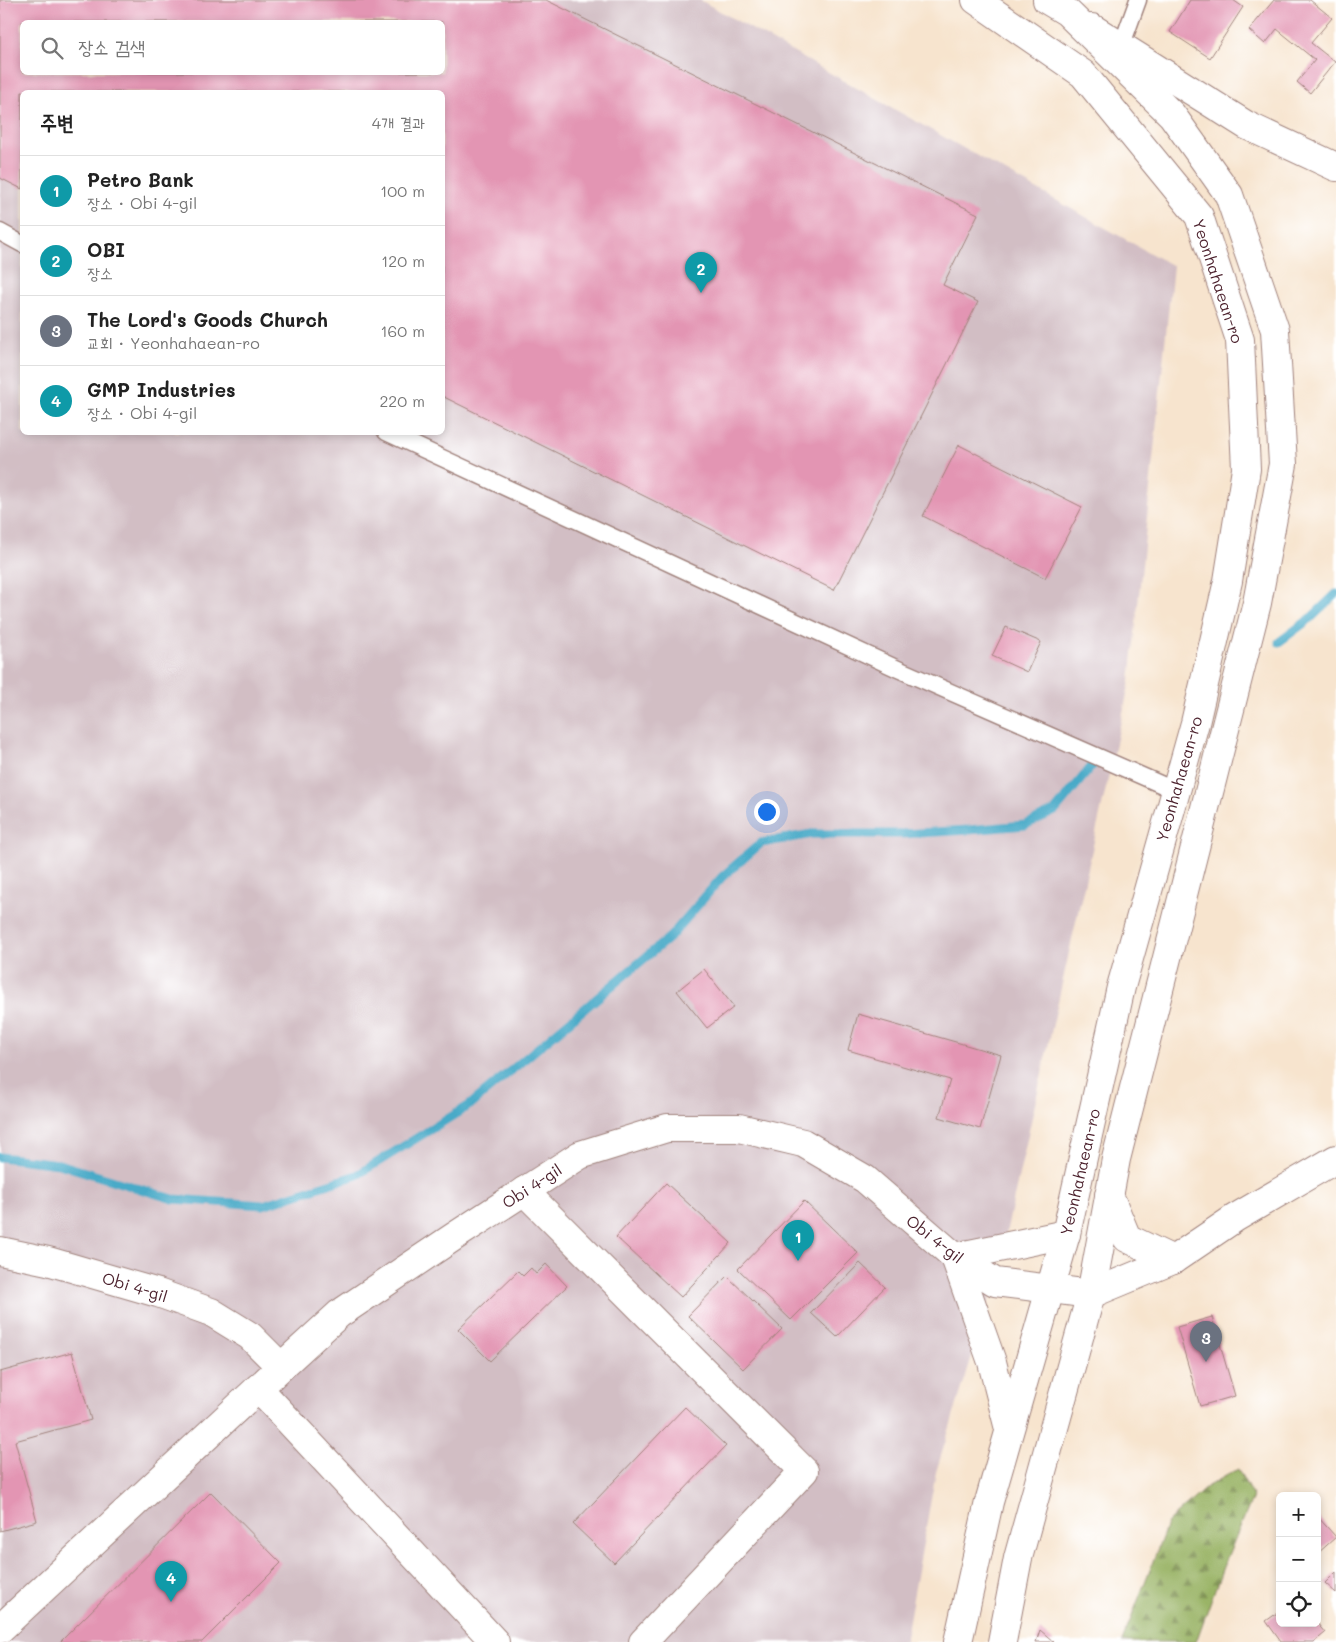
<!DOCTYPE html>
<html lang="ko">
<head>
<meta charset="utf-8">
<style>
  body { margin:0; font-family:Mali,"Poor Story",sans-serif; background:#f6f6f6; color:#222 }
  .controls { position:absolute; right:15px; bottom:15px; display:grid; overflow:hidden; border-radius:8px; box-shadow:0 2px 8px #0003 }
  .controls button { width:45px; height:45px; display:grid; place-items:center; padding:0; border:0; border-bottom:1px solid #e0e0e0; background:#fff; color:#222; font:25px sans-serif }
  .you { position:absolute; left:766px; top:811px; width:18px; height:18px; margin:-12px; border:4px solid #fff; border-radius:50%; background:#1a73e8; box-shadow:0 0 0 8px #1a73e833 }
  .badge { display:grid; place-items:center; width:32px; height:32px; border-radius:50%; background:#d93025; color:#fff; font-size:16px; font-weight:700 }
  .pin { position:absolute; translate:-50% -41px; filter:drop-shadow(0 1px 2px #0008) }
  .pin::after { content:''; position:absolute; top:26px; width:18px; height:15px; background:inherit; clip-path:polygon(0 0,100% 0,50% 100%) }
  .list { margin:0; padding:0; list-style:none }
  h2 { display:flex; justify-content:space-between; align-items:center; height:65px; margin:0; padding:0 20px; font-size:21px }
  h2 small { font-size:16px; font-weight:400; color:#767676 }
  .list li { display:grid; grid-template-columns:32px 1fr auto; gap:15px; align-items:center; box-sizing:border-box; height:70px; padding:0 20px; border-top:1px solid #e0e0e0 }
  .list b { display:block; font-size:19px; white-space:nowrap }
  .list p { margin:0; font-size:16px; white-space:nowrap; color:#767676 }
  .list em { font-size:16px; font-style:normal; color:#767676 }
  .icon { flex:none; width:28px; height:28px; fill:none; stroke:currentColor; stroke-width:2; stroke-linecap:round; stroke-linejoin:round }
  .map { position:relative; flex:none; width:1336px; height:1642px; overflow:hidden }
  .search { position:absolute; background:#fff; box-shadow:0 2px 8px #0003; left:20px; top:20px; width:425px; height:55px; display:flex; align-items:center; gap:12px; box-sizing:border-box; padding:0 18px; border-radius:8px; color:#767676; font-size:19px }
  .panel { position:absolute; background:#fff; box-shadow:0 2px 8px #0003; left:20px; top:90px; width:425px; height:345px; border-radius:8px }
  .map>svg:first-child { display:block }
  .industrial { fill:#d2bec4; fill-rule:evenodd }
  .forest { fill:url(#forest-firs); stroke:#726948 }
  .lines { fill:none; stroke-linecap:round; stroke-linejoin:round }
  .stream { stroke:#48aac8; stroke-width:9 }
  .building { fill:#e395b3; fill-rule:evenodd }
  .lane-casing { stroke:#a0827c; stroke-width:19 }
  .street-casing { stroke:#a0827c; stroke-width:30 }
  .secondary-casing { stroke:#a0827c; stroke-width:30 }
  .lane { stroke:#fff; stroke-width:16 }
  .street { stroke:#fff; stroke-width:28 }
  .secondary { stroke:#fff; stroke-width:28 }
  .labels { text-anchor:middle; stroke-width:4; stroke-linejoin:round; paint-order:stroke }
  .street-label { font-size:16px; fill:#4a1f2b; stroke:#fff }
</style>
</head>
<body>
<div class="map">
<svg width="1336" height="1642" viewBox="0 0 1336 1642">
  <defs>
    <pattern id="forest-firs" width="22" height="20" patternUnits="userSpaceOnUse" patternTransform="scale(1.25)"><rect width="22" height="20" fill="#99b365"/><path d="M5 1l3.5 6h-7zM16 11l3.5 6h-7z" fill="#7f9153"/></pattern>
  </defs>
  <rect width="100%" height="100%" fill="#fff"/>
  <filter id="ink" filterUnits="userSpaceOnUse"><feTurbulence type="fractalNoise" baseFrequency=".02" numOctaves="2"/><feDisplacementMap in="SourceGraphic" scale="10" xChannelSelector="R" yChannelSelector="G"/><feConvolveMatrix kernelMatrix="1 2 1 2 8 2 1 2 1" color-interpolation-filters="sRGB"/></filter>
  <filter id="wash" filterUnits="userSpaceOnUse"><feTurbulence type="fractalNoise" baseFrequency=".0096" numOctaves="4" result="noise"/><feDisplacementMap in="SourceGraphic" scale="20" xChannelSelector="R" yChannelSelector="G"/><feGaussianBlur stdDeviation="1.12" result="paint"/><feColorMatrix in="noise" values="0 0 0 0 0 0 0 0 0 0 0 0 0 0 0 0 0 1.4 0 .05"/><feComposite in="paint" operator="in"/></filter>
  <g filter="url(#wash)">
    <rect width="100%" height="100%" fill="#f7e4ce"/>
    <path class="industrial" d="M0,0H700L1173,266L1130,681L995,1282L936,1472L905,1642H0ZM22,22H442V72H22ZM22,92H442V432H22Z"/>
    <path class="forest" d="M1238,1469L1253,1497L1223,1567L1196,1642H1122L1168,1522L1208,1486Z"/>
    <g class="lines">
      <g class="stream">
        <path d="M1279,642L1311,618L1336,594"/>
        <path d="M0,1157L59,1164L173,1199L263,1205L357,1175L470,1105L671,936L722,877L761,843L812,834H902L969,830L1025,825L1055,811L1101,755"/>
      </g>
    </g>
    <g id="blocks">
      <g class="building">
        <path d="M0,0H546L978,214L943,285L978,302L834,590L442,396V92H22V189L0,178ZM22,22H442V72H22Z"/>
        <path d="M1190,0H1233L1243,7L1210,58L1170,32Z"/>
        <path d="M1274,0H1310L1332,18L1311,43L1335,62L1310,93L1297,82L1315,60L1277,29L1265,44L1249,30Z"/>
        <path d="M959,445L1082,507L1045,578L923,516Z"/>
        <path d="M1006,627L1041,642L1027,672L992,656Z"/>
        <path d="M704,969L734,1007L707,1028L677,991Z"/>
        <path d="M858,1014L1001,1055L980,1129L939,1117L950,1080L848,1050Z"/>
        <path d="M666,1183L731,1243L681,1297L616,1237Z"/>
        <path d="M804,1201L858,1253L791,1320L738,1269Z"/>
        <path d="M860,1263L885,1287L837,1337L811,1313Z"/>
        <path d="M546,1264L567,1286L490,1361L458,1329L518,1271L523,1276L531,1268L536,1274Z"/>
        <path d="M727,1276L782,1329L743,1369L688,1316Z"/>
        <path d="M1212,1317L1235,1396L1200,1406L1177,1327Z"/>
        <path d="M72,1352L91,1420L15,1441L37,1521L0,1531V1372Z"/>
        <path d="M685,1407L726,1446L614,1563L573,1524Z"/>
        <path d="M211,1492L281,1563L202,1642H60Z"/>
        <path d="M1317,1516L1336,1537L1317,1554Z"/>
        <path d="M1336,1572V1593L1325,1583Z"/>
        <path d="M1280,1611V1623H1317L1325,1633L1314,1642H1281L1266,1621Z"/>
        <path d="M1040,1630L1054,1642H1036Z"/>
      </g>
    </g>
  </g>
  <g filter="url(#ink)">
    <use href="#blocks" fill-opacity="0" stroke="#a0827c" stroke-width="1"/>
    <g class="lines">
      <g class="lane-casing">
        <g id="lane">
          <path d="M1121,47L1138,0"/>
          <path d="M0,232L22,244"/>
          <path d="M386,432L898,669L1176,791"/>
        </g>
      </g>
      <g class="street-casing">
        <g id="street">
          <path d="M1092,28L1246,125L1336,167"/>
          <path d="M524,1191L804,1471L643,1642"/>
          <path d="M1109,1195L1127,1238L1173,1260"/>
          <path d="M0,1251L48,1261L158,1293L211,1312L250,1336L281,1367L339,1314L455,1236L580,1155L667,1128H739L803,1143L865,1179L955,1257L995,1282L1091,1294L1173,1260L1235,1218L1336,1159"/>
          <path d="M258,1388L495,1642"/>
          <path d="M0,1629L281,1367"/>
        </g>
      </g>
      <g class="secondary-casing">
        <g id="secondary">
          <path d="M1009,1429L992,1362L955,1257L1066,1234"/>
          <path d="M958,1642L989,1502L1066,1234L1121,987L1195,723L1228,581L1246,469L1240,340L1199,216L1083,74L976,0"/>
          <path d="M1002,1642L1018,1558L1091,1294L1116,1159L1257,603L1283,464L1275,330L1229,195L1172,115L1067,12L1047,0"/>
        </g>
      </g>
      <use href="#lane" class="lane"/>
      <use href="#street" class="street"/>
      <use href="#secondary" class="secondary"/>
    </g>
  </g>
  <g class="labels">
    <g class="street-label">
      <text transform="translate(1218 281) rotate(72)" y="6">Yeonhahaean-ro</text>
      <text transform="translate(1179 779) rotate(-74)" y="6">Yeonhahaean-ro</text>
      <text transform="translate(1080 1172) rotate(-77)" y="6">Yeonhahaean-ro</text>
      <text transform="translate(532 1186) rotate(-33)" y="6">Obi 4-gil</text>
      <text transform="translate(935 1239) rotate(38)" y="6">Obi 4-gil</text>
      <text transform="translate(135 1287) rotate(17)" y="6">Obi 4-gil</text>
    </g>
  </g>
</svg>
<div class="controls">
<button>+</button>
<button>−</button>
<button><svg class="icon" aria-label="locate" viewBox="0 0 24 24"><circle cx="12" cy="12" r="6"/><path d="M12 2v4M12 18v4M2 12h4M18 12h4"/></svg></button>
</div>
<div class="you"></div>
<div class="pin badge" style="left:798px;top:1261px;background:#0f9aa8">1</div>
<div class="pin badge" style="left:701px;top:293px;background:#0f9aa8">2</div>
<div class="pin badge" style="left:1206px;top:1362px;background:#6b7280">3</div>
<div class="pin badge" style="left:171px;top:1602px;background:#0f9aa8">4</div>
<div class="search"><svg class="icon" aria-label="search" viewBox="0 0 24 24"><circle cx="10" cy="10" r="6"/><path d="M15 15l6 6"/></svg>장소 검색</div>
<section class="panel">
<h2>주변<small>4개 결과</small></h2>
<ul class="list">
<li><span class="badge" style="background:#0f9aa8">1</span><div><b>Petro Bank</b><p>장소 · Obi 4-gil</p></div><em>100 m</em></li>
<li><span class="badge" style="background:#0f9aa8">2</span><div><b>OBI</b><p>장소</p></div><em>120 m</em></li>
<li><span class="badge" style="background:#6b7280">3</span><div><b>The Lord's Goods Church</b><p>교회 · Yeonhahaean-ro</p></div><em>160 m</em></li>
<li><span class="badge" style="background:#0f9aa8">4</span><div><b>GMP Industries</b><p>장소 · Obi 4-gil</p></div><em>220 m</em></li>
</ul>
</section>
</div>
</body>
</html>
